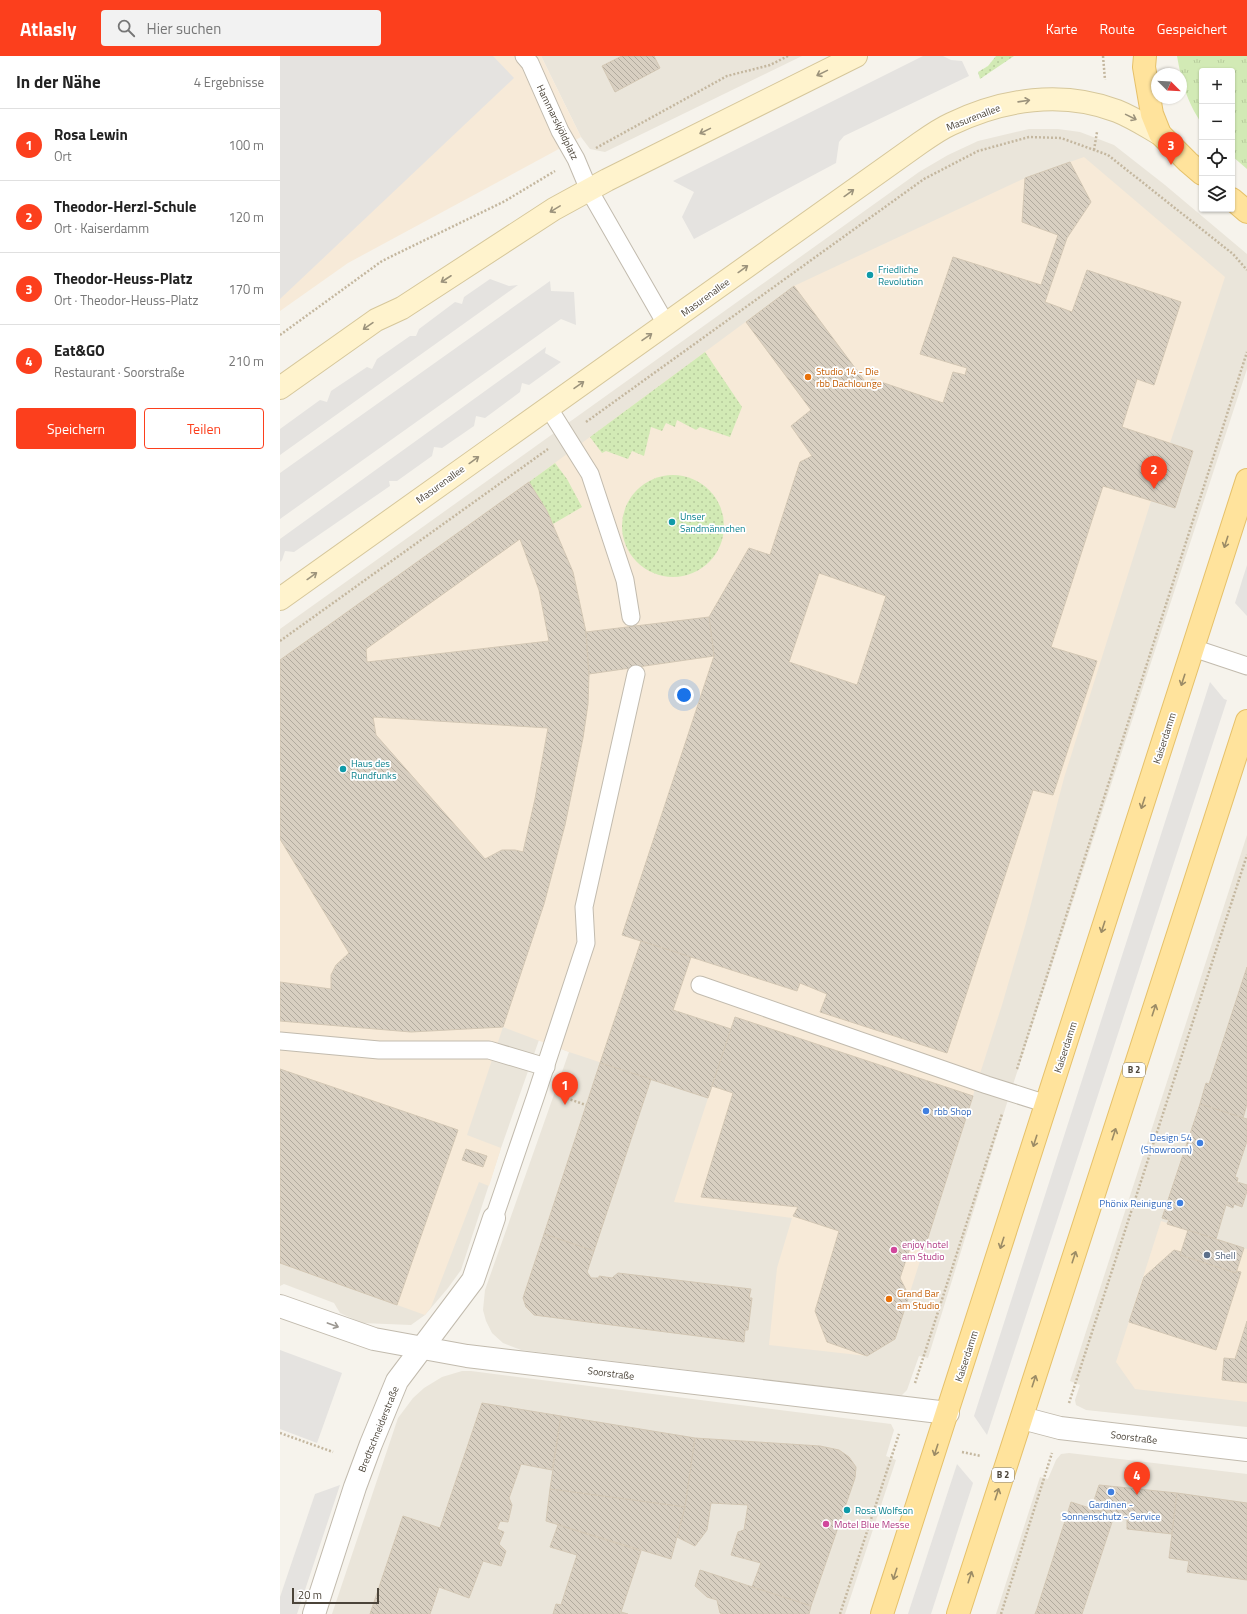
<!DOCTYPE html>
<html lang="de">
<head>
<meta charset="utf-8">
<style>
  body { margin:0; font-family:"Titillium Web",sans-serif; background:#f2f2f2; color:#222 }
  .controls { position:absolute; right:12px; top:12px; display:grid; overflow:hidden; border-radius:4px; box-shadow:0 1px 3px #0004 }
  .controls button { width:36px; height:36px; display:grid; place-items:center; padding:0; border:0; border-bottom:1px solid #e0e0e0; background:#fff; color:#222; font:20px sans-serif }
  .compass { position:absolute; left:871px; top:12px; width:36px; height:36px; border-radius:50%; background:#fff; box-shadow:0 1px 3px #0004; rotate:114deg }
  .scale { position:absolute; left:12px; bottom:10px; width:87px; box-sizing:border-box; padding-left:4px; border:2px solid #4b4439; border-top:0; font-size:11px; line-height:14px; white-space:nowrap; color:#4b4439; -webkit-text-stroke:3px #fff; paint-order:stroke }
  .you { position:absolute; left:404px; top:639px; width:14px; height:14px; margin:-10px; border:3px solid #fff; border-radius:50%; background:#1a73e8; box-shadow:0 0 0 6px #1a73e833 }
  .badge { display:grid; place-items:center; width:26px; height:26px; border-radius:50%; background:#fc3f1d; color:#fff; font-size:13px; font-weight:700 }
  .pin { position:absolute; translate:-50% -33px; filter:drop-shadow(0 1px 2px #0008) }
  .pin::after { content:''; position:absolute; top:21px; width:14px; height:12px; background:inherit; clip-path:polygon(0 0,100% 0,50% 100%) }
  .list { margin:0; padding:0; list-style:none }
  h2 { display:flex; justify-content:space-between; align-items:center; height:52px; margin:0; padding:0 16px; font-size:17px }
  h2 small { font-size:13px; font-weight:400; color:#767676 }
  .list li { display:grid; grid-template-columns:26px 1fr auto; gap:12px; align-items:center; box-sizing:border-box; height:72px; padding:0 16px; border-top:1px solid #e0e0e0 }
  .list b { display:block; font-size:15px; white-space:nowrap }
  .list p { margin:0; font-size:13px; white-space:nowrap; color:#767676 }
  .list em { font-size:13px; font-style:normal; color:#767676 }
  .actions { display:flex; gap:8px; padding:12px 16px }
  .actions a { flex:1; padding:9px 0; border:1px solid #fc3f1d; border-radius:4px; text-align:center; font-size:14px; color:#fc3f1d }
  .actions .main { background:#fc3f1d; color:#fff }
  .icon { flex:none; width:22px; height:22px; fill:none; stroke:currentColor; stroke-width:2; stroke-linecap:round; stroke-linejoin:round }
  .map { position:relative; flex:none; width:967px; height:1558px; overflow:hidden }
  header { display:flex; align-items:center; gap:24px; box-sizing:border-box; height:56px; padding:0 20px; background:#fc3f1d; color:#fff }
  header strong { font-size:19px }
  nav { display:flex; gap:22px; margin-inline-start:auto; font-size:14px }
  .search { width:280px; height:36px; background:#f2f2f2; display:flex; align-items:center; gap:10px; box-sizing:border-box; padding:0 14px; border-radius:4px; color:#767676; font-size:15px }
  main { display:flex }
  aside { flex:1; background:#fff }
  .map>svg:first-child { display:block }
  .residential { fill:#eae5da }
  .commercial { fill:#f7ead8 }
  .grass { fill:url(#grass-dots) }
  .park { fill:url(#park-tufts) }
  .parking { fill:#e5e3e0 }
  .building { fill:url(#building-back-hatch); stroke:#d3c7b4; fill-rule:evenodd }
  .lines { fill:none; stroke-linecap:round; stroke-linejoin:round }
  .service-casing { stroke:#c2bbae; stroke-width:19 }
  .minor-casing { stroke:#c2bbae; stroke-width:24 }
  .secondary-casing { stroke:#d6c79b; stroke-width:24 }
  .primary-casing { stroke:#e6c16a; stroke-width:24 }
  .path { stroke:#c4b79f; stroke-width:2.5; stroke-dasharray:2 2; stroke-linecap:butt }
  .service { stroke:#fff; stroke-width:17 }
  .minor { stroke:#fff; stroke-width:22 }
  .secondary { stroke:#fff3cd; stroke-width:22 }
  .primary { stroke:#ffe39c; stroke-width:22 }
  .oneway { stroke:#9c937c }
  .oneway2 { stroke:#9c8c66 }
  .oneway3 { stroke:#9c9892 }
  .culture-dot { fill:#0f9aa8; stroke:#fff; stroke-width:1.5 }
  .food-dot { fill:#e8710a; stroke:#fff; stroke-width:1.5 }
  .shop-dot { fill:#3f7fe0; stroke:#fff; stroke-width:1.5 }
  .hotel-dot { fill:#d1479c; stroke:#fff; stroke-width:1.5 }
  .service-dot { fill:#5c6f8a; stroke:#fff; stroke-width:1.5 }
  .labels { text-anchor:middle; stroke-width:3.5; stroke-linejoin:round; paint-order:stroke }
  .shield { fill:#fff; stroke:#817c74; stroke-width:1 }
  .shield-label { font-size:9px; font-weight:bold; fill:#4b4439 }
  .street-label { font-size:10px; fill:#4b4439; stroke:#fff }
  .culture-label { font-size:10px; fill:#0d838f; stroke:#fff; text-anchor:start }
  .food-label { font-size:10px; fill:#c56008; stroke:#fff; text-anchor:start }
  .shop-label { font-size:10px; fill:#366cbe; stroke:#fff; text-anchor:end }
  .hotel-label { font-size:10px; fill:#b23c85; stroke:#fff; text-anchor:start }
  .service-label { font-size:10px; fill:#4e5e75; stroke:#fff; text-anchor:start }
</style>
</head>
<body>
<header>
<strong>Atlasly</strong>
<div class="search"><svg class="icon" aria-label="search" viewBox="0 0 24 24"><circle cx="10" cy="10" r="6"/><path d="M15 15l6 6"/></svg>Hier suchen</div>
<nav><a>Karte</a><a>Route</a><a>Gespeichert</a></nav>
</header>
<main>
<aside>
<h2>In der Nähe<small>4 Ergebnisse</small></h2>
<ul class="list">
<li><span class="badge">1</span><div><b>Rosa Lewin</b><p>Ort</p></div><em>100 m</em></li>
<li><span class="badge">2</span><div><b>Theodor-Herzl-Schule</b><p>Ort · Kaiserdamm</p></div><em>120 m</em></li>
<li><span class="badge">3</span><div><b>Theodor-Heuss-Platz</b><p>Ort · Theodor-Heuss-Platz</p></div><em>170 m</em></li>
<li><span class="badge">4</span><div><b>Eat&amp;GO</b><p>Restaurant · Soorstraße</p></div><em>210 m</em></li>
</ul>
<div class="actions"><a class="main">Speichern</a><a>Teilen</a></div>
</aside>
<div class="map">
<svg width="967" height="1558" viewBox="0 0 967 1558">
  <defs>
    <pattern id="grass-dots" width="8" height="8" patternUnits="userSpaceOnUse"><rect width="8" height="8" fill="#d2eab5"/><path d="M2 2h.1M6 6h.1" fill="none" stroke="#b6ca9c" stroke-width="1.8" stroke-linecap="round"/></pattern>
    <pattern id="park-tufts" width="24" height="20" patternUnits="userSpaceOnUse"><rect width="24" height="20" fill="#d2eab5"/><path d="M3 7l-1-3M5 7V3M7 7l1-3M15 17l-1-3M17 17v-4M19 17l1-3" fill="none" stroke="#b6ca9c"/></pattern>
    <pattern id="building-back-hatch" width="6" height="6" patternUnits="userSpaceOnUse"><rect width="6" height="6" fill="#d8cfc1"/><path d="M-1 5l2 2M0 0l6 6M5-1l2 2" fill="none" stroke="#b1aa9e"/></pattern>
  </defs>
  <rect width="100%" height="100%" fill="#f6f3ec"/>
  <g class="residential">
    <path d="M261,0H522L325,96L310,93L301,81Z"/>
    <path d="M749,73H778L800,76L834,89L885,129L967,198V313L726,1050L648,1302L639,1300L627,1334L622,1339L608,1338L241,1294L223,1287L212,1277L206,1265L203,1254L205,1234L289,996L259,984L221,1092L181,1214L168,1232L145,1259L131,1269L82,1267L60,1257L54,1247L4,1228L0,1230V573L639,116L668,99L698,85Z"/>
    <path d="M967,779V1371L806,1354L796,1349L795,1344L800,1329L790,1325Z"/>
    <path d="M182,1315H191L611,1368L614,1374L606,1400L616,1404L565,1558H52L118,1362L133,1342L144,1332L162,1321Z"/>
    <path d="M789,1397L967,1418V1558H716L760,1421L768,1423L776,1404L781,1398Z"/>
  </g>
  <g class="commercial">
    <path d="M0,0H261L301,81L68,207L0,255Z"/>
    <path d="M804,101L945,221L890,387L913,395L895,452L871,445L784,722L746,867L722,949L615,1283L587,1300L489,1289L497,1212L512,1162L394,1146L428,1042L289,996L223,971L187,1079L221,1092L209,1130L199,1126L151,1251L145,1259L0,1207V604L249,426L514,230L745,122Z"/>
    <path d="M881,1165L967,1193V1346L855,1333L836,1306Z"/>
  </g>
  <g class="grass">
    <path d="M716,0H734L700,23L698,16L708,10Z"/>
    <path d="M425,296L462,351L450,381L420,371L416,374L397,364L395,371L386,367L382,375L371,371L364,400L352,395L348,403L326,395L322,397L310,381Z"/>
    <path d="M275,407L287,423L302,451L273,468L267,455L249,426Z"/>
    <circle cx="393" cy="470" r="51"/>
  </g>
  <path class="park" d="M897,0H967V113L952,100V15H922V68C906,44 902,27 897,0Z"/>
  <g class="parking">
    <path d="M0,0H213L234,22L0,243Z"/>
    <path d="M643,0H663L671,4L682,5L689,20L564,80L559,86L556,107L414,183L402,161L414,136L393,125Z"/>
    <path d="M210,223L229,230L238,229L0,399V373L40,344L47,346L51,335L87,311L92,313L97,303L130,280H136L139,273L175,246L182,248L184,241Z"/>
    <path d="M270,225L271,235L294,236L296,269L281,263L0,463V417Z"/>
    <path d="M266,291L265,297L281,306L249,329L242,327L240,336L205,362L196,360L194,370L162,392L154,391L152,400L117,425H109L110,430L14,496L5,495L2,504L0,506V483Z"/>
    <path d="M967,509V560L955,547Z"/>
    <path d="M930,626L944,643L947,644L707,1379L694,1360Z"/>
    <path d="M0,1294L62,1317L37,1387L0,1373Z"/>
    <path d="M677,1408L693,1427L651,1558H628Z"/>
    <path d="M60,1429L17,1558H0V1541L35,1438Z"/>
  </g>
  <g class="building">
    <path d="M342,0H374L380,12L335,36L322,10Z"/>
    <path d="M790,106L811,146L787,182L765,246L792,256L807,214L901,246L874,329L857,323L842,371L913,395L895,452L823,430L771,591L817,605L773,739L753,734L667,997L540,956L547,938L520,927L517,935L342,879L434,600L429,561L469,492L490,499L520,406L532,400L511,370L531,354L466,266L514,230L587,328L592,323L663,347L673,316L685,319L687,312L640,298L673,201L761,229L778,179L742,166L745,122ZM539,517L606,540L577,629L509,606Z"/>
    <path d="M249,426L267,455L293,516L306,576L309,618L308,648L303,682L285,769L264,848L223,971L131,976L0,965V926L51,933V919L56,909L69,897L0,783V604ZM240,483L259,534L269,585L87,606L86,593ZM93,661L268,672L255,743L243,796L235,794H222L205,803L96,679Z"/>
    <path d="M429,561L434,600L309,618L306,576Z"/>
    <path d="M361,885L411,901L393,954L451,973L428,1042L320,1007Z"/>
    <path d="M967,911V1048L963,1062L920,1048L926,1027L929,1028Z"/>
    <path d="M455,961L693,1040L644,1194L631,1189L620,1222L629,1240L615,1283L587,1300L547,1286L535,1255L559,1175L513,1160L518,1151L421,1141L453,1037L432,1030Z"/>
    <path d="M320,1007L371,1023L314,1195L264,1178Z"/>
    <path d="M0,1013L178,1074L117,1249L0,1207Z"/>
    <path d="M920,1048L967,1063V1085L955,1121L958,1122L957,1126L967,1129V1135L962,1151L954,1148L953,1152L946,1149L936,1183L887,1168L889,1164L882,1162Z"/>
    <path d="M186,1093L207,1100L203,1111L182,1104Z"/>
    <path d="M908,1174L964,1192L956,1217L900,1199Z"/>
    <path d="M264,1178L314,1195L307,1216L311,1222H319V1220L332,1222L338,1217L471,1233L469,1242H472L468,1274H465L464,1286L254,1259L246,1251L243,1242Z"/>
    <path d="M894,1194L901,1196L900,1199L956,1217L957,1215L961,1216L936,1294L849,1266L864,1221Z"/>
    <path d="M967,1265V1327L942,1324L944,1302L955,1303Z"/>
    <path d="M202,1347L281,1360L272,1414L241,1408L229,1442L232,1449L228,1466L220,1465L217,1473L224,1476L219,1488L226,1495L221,1510L203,1505L189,1542L159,1531L150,1558H90L123,1460L160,1472Z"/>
    <path d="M281,1360L415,1382L405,1451L270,1433Z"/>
    <path d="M415,1382L540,1390L559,1394L569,1401L576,1411L575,1422L531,1550L472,1531L481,1507L451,1499L458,1476L464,1474L468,1449L431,1447L427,1474L415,1490L397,1481L405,1451Z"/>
    <path d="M819,1429L897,1437L892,1478L847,1473V1464L811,1454Z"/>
    <path d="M270,1433L405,1451L391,1503L266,1465Z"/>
    <path d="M897,1437L967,1447V1524L907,1516L909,1505L889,1502Z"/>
    <path d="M791,1446L834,1460L802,1558H772L757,1553Z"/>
    <path d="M278,1469L361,1495L341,1556L348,1558H273L276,1548L281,1549L297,1499L270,1491Z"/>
    <path d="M420,1514L531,1550L529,1558H445L440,1557L437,1544L427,1541L415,1530Z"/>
    <path d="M757,1553L772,1558H755Z"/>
  </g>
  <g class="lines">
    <g class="service-casing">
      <g id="service">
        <path d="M244,0L250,7L280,75L296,103L309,134L386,268"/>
        <path d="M268,351L310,418L345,524L351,561"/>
        <path d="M913,592L967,610"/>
        <path d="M420,929L707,1029L767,1048"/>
        <path d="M0,985L99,994H209L266,1011"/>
        <path d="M214,1162L256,1039L306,887L304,851L356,618"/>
      </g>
    </g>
    <g class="minor-casing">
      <g id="minor">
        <path d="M0,1250L94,1283L187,1300L668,1357"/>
        <path d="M742,1362L780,1372L967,1394"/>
        <path d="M34,1558L75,1431L91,1388L117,1325L193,1224L214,1162"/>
      </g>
    </g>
    <g class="secondary-casing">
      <g id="secondary">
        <path d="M0,332L96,264L122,252L274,153L327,124L576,0"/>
        <path d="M0,543L640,87C650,80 660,73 671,68C723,43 782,34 837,55C852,61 866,70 880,78"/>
      </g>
    </g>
    <g class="primary-casing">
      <g id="primary">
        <path d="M865,0L864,11L872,58L880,78L908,106L922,118"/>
        <path d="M952,143L967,156"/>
        <path d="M602,1558L967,424"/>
        <path d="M678,1558L967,665"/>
      </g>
    </g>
    <g class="path">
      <path d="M823,0L825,24"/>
      <path d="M316,92L447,20L490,9L508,0"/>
      <path d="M814,94L817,76"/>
      <path d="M0,279L102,205L225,145L275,115"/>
      <path d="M306,366L644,123L698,95L749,81L781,82L828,99L953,198L967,214"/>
      <path d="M0,585L268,393"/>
      <path d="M737,1013L967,296"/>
      <path d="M283,1041L306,1049"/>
      <path d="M635,1327L722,1058"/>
      <path d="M789,1347L967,799"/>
      <path d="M0,1377L53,1396"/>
      <path d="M682,1396L701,1400"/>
      <path d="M560,1558L619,1378"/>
      <path d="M721,1558L772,1397"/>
    </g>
    <use href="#service" class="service"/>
    <use href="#minor" class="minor"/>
    <use href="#secondary" class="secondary"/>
    <use href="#primary" class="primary"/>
  </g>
  <defs><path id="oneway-shaft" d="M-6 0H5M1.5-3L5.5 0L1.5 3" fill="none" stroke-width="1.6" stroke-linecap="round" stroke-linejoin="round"/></defs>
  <g class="oneway">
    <use href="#oneway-shaft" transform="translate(542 17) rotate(154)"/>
    <use href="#oneway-shaft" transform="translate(744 45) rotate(-8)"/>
    <use href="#oneway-shaft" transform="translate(851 61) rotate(26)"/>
    <use href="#oneway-shaft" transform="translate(425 75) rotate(154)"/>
    <use href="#oneway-shaft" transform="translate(569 137) rotate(-36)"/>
    <use href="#oneway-shaft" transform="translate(275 153) rotate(149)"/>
    <use href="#oneway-shaft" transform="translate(463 213) rotate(-36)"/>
    <use href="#oneway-shaft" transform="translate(166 223) rotate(147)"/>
    <use href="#oneway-shaft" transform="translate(88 270) rotate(145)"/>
    <use href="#oneway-shaft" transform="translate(367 281) rotate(-35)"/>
    <use href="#oneway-shaft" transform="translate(299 329) rotate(-35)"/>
    <use href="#oneway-shaft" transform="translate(194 404) rotate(-36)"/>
    <use href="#oneway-shaft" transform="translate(32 520) rotate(-36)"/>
  </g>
  <g class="oneway2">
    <use href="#oneway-shaft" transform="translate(946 486) rotate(108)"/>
    <use href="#oneway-shaft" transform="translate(903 624) rotate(108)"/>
    <use href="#oneway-shaft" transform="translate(863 747) rotate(108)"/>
    <use href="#oneway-shaft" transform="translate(823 871) rotate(108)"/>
    <use href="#oneway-shaft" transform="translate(874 954) rotate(-72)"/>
    <use href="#oneway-shaft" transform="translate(834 1078) rotate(-72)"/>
    <use href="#oneway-shaft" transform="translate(755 1085) rotate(108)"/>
    <use href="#oneway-shaft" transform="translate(722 1187) rotate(108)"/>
    <use href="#oneway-shaft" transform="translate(794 1201) rotate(-72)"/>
    <use href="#oneway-shaft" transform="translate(754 1325) rotate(-72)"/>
    <use href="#oneway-shaft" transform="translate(656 1394) rotate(108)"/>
    <use href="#oneway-shaft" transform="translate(717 1438) rotate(-72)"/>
    <use href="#oneway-shaft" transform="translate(615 1518) rotate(108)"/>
    <use href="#oneway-shaft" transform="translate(690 1521) rotate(-72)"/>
  </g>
  <use class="oneway3" href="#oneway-shaft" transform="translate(53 1269) rotate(20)"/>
  <g class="culture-dot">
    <circle cx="590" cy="219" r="4"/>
    <circle cx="392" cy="466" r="4"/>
    <circle cx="63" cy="713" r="4"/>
    <circle cx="567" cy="1454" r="4"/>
  </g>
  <g class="food-dot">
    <circle cx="528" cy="321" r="4"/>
    <circle cx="609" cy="1243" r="4"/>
  </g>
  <g class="shop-dot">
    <circle cx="646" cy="1055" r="4"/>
    <circle cx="920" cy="1087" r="4"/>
    <circle cx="900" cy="1147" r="4"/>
    <circle cx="831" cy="1436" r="4"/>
  </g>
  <g class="hotel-dot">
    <circle cx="614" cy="1194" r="4"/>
    <circle cx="546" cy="1468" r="4"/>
  </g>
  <circle class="service-dot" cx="927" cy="1199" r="4"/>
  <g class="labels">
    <g class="shield">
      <rect x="843" y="1007" width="22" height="14" rx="3"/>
      <rect x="712" y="1412" width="22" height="14" rx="3"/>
    </g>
    <g class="shield-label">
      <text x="854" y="1017">B 2</text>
      <text x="723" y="1422">B 2</text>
    </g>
    <g class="street-label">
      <text transform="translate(693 61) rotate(-21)" y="4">Masurenallee</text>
      <text transform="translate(278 66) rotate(64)" y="4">Hammarskjöldplatz</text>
      <text transform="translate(425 241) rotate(-36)" y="4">Masurenallee</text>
      <text transform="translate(160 428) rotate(-36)" y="4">Masurenallee</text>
      <text transform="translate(884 682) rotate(-72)" y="4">Kaiserdamm</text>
      <text transform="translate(785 991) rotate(-72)" y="4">Kaiserdamm</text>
      <text transform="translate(686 1300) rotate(-72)" y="4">Kaiserdamm</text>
      <text transform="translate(331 1317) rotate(7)" y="4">Soorstraße</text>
      <text transform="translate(98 1373) rotate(-68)" y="4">Bredtschneiderstraße</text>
      <text transform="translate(854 1381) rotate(7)" y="4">Soorstraße</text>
    </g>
    <g class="culture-label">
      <text x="598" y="217">Friedliche<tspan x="598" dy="12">Revolution</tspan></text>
      <text x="400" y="464">Unser<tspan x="400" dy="12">Sandmännchen</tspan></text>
      <text x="71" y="711">Haus des<tspan x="71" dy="12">Rundfunks</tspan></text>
      <text x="575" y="1458">Rosa Wolfson</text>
    </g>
    <g class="food-label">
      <text x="536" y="319">Studio 14 - Die<tspan x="536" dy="12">rbb Dachlounge</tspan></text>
      <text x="617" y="1241">Grand Bar<tspan x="617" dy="12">am Studio</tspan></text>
    </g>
    <g class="shop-label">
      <text x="654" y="1059" text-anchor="start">rbb Shop</text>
      <text x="912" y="1085">Design 54<tspan x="912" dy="12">(Showroom)</tspan></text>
      <text x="892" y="1151">Phönix Reinigung</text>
      <text x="831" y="1452" text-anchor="middle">Gardinen -<tspan x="831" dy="12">Sonnenschutz - Service</tspan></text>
    </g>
    <g class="hotel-label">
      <text x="622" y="1192">enjoy hotel<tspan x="622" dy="12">am Studio</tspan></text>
      <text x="554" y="1472">Motel Blue Messe</text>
    </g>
    <g class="service-label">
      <text x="935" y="1203">Shell</text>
    </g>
  </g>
</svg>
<div class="controls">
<button>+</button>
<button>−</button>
<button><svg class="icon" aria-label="locate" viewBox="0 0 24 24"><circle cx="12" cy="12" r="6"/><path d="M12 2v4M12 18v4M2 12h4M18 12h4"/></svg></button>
<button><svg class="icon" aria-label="layers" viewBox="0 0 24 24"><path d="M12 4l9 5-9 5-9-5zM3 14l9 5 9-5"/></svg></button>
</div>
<svg class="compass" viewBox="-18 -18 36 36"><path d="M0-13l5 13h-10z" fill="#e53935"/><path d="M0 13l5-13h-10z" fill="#767676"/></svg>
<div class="scale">20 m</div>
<div class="you"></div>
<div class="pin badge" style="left:285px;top:1049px">1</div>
<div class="pin badge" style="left:874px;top:433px">2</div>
<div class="pin badge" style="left:891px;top:109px">3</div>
<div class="pin badge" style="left:857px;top:1439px">4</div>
</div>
</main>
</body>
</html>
